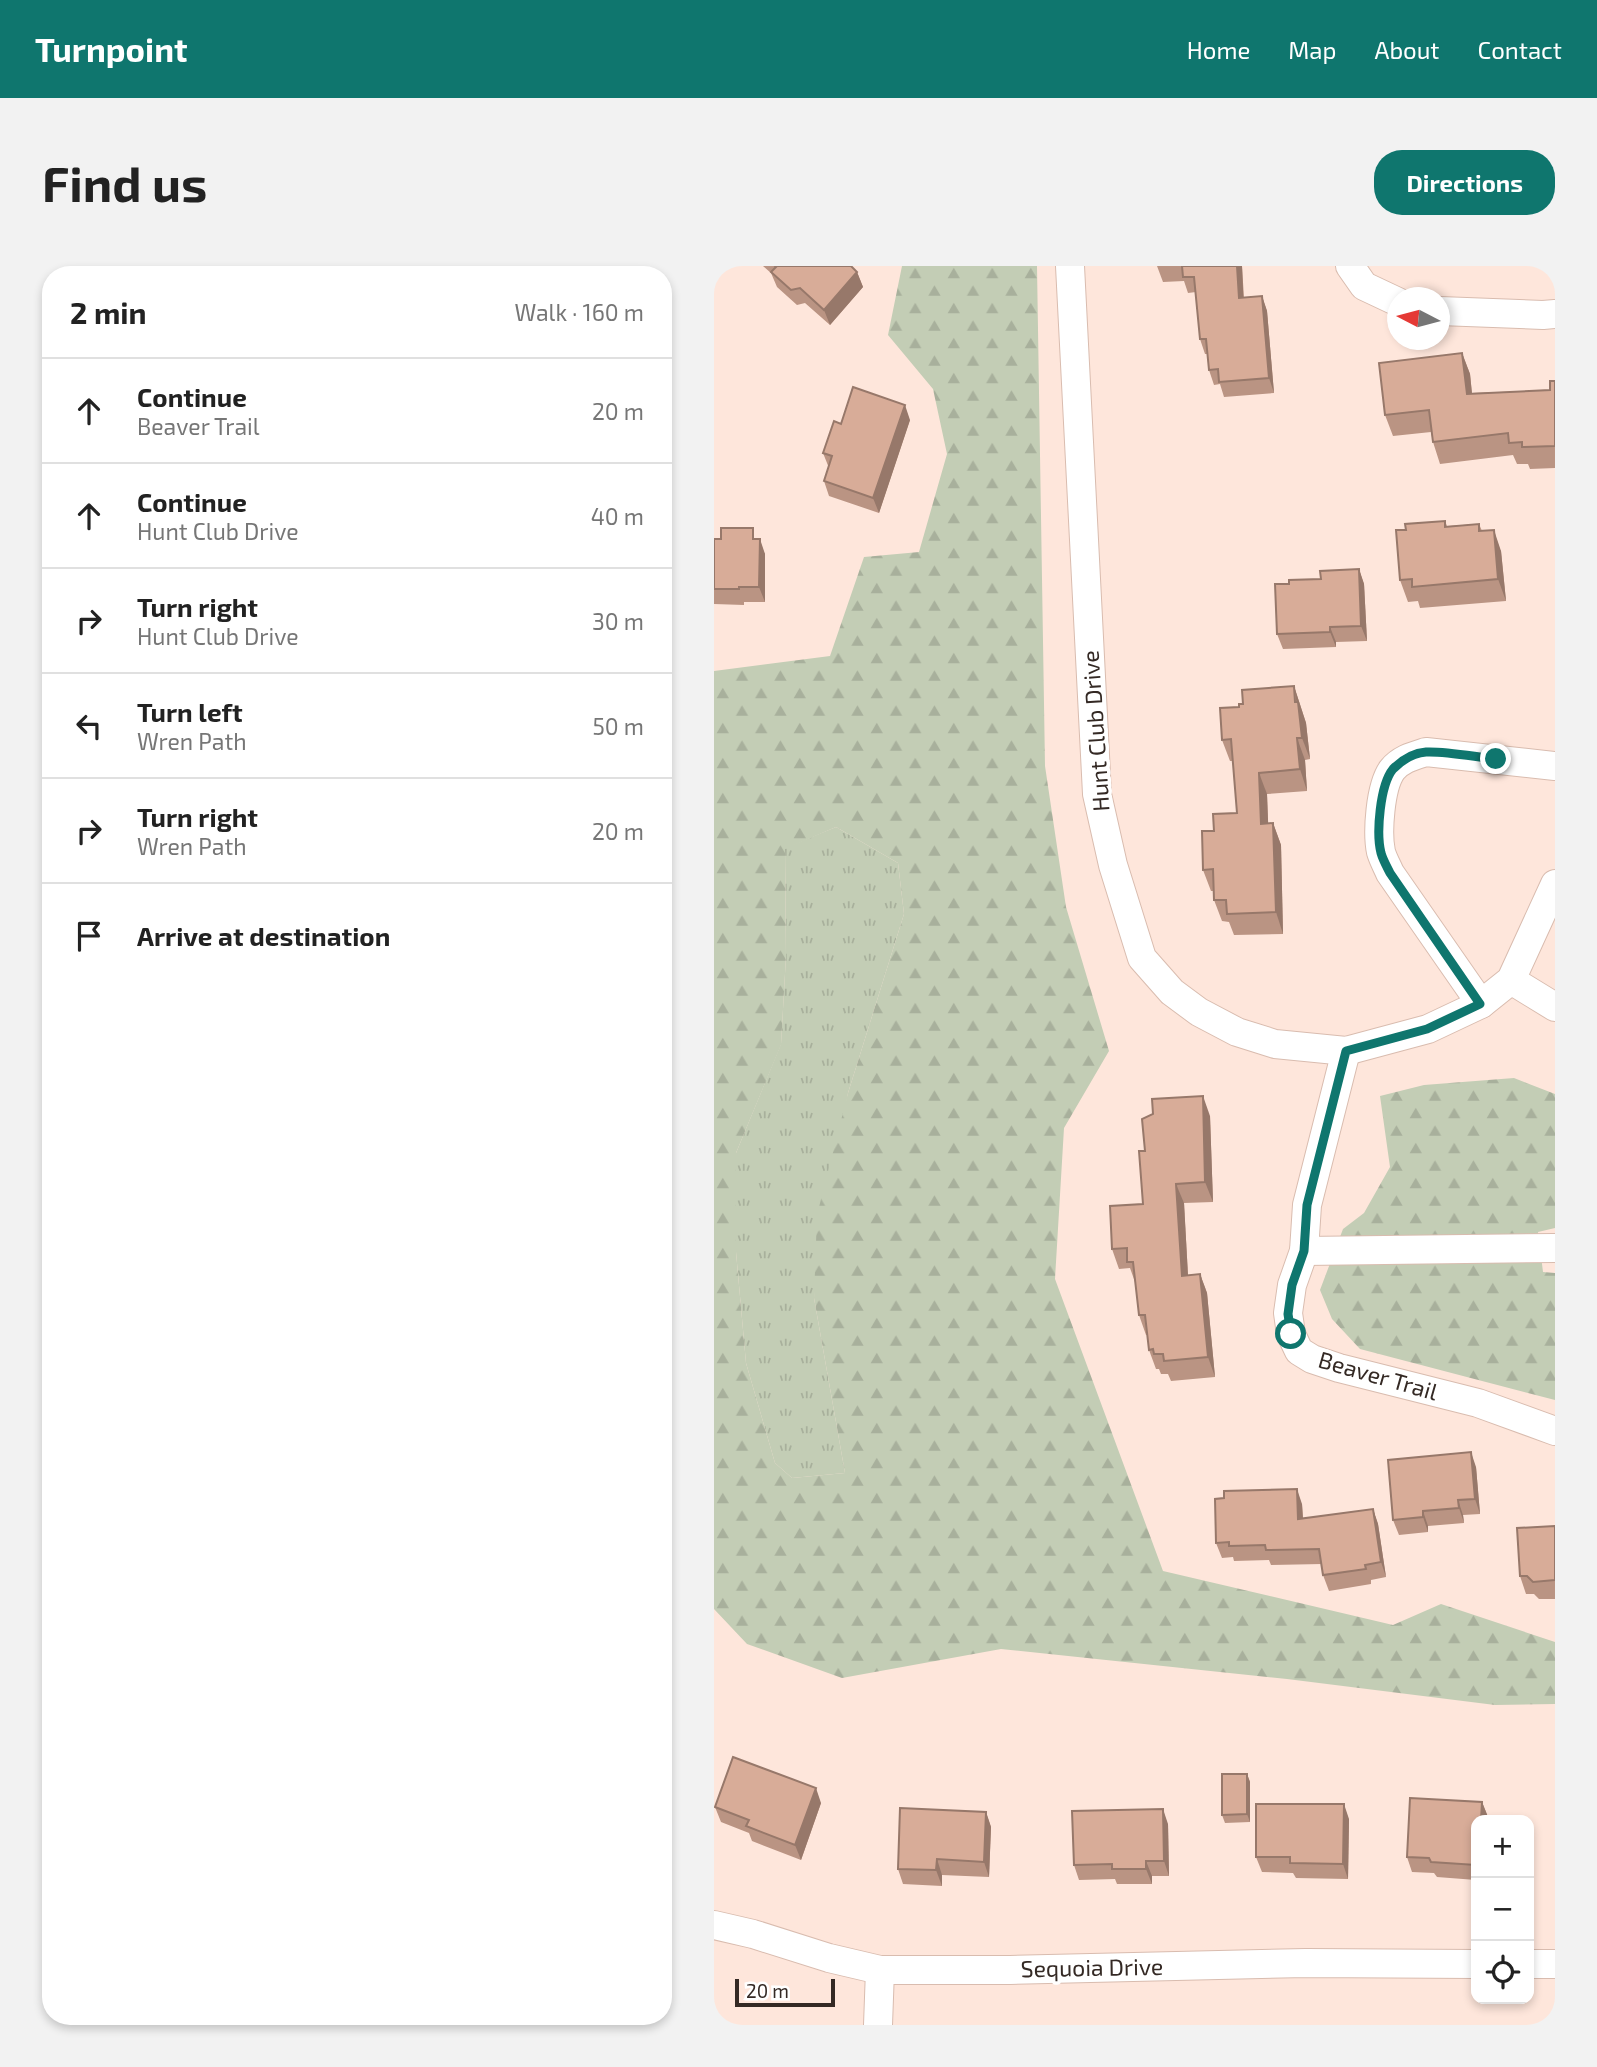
<!DOCTYPE html>
<html lang="en">
<head>
<meta charset="utf-8">
<style>
  body { margin:0; font-family:"Exo 2",sans-serif; background:#f2f2f2; color:#222 }
  .controls { position:absolute; right:21px; bottom:21px; display:grid; overflow:hidden; border-radius:14px; box-shadow:0 4px 10px #0003 }
  .controls button { width:63px; height:63px; display:grid; place-items:center; padding:0; border:0; border-bottom:2px solid #e0e0e0; background:#fff; color:#222; font:35px sans-serif }
  .compass { position:absolute; left:673px; top:21px; width:63px; height:63px; border-radius:50%; background:#fff; box-shadow:0 4px 10px #0003; rotate:276deg }
  .scale { position:absolute; left:21px; bottom:18px; width:100px; box-sizing:border-box; padding-left:7px; border:4px solid #342924; border-top:0; font-size:19px; line-height:24px; white-space:nowrap; color:#342924; -webkit-text-stroke:5px #fff; paint-order:stroke }
  .stop { position:absolute; width:21px; height:21px; margin:-16px; border:5px solid #0f766e; border-radius:50%; background:#fff }
  .stop.end { background:#0f766e; border-color:#fff; box-shadow:0 2px 7px #0008 }
  .list { margin:0; padding:0; list-style:none }
  h2 { display:flex; justify-content:space-between; align-items:center; height:91px; margin:0; padding:0 28px; font-size:30px }
  h2 small { font-size:23px; font-weight:400; color:#767676 }
  .list li { display:grid; grid-template-columns:46px 1fr auto; gap:21px; align-items:center; box-sizing:border-box; height:105px; padding:0 28px; border-top:2px solid #e0e0e0 }
  .list b { display:block; font-size:26px; white-space:nowrap }
  .list p { margin:0; font-size:23px; white-space:nowrap; color:#767676 }
  .list em { font-size:23px; font-style:normal; color:#767676 }
  .icon { flex:none; width:38px; height:38px; fill:none; stroke:currentColor; stroke-width:2; stroke-linecap:round; stroke-linejoin:round }
  .map { position:relative; flex:none; width:841px; height:1759px; overflow:hidden; border-radius:28px }
  header { display:flex; align-items:center; gap:42px; box-sizing:border-box; height:98px; padding:0 35px; background:#0f766e; color:#fff }
  header strong { font-size:33px }
  nav { display:flex; gap:38px; margin-inline-start:auto; font-size:24px }
  .intro { display:flex; align-items:center; justify-content:space-between; box-sizing:border-box; height:168px; padding:0 42px }
  h1 { margin:0; font-size:49px }
  .button { padding:18px 32px; border-radius:28px; background:#0f766e; color:#fff; font-size:24px; font-weight:700 }
  main { display:flex; gap:42px; padding:0 42px }
  aside { flex:1; background:#fff; border-radius:28px; box-shadow:0 4px 10px #0003 }
  .map>svg:first-child { display:block }
  .grass { fill:url(#grass-tufts) }
  .forest { fill:url(#forest-firs); fill-rule:evenodd }
  .lines { fill:none; stroke-linecap:round; stroke-linejoin:round }
  .minor-casing { stroke:#d9bcaf; stroke-width:30 }
  .minor { stroke:#fff; stroke-width:28 }
  .wall { fill:#ba9483 }
  .shaded-wall { fill:#97786a }
  .building { fill:#d8ac98; stroke:#97786a; stroke-width:2 }
  .route { stroke:#0f766e; stroke-width:9 }
  .labels { text-anchor:middle; stroke-width:7; stroke-linejoin:round; paint-order:stroke }
  .street-label { font-size:23px; fill:#342924; stroke:#fff }
</style>
</head>
<body>
<header>
<strong>Turnpoint</strong>
<nav><a>Home</a><a>Map</a><a>About</a><a>Contact</a></nav>
</header>
<div class="intro"><h1>Find us</h1><a class="button">Directions</a></div>
<main>
<aside>
<h2>2 min<small>Walk · 160 m</small></h2>
<ul class="list">
<li><svg class="icon" aria-label="ahead" viewBox="0 0 24 24"><path d="M12 20V5M6 11l6-6 6 6"/></svg><div><b>Continue</b><p>Beaver Trail</p></div><em>20 m</em></li>
<li><svg class="icon" aria-label="ahead" viewBox="0 0 24 24"><path d="M12 20V5M6 11l6-6 6 6"/></svg><div><b>Continue</b><p>Hunt Club Drive</p></div><em>40 m</em></li>
<li><svg class="icon" aria-label="right" viewBox="0 0 24 24"><path d="M7 20v-9h11M14 6l5 5-5 5"/></svg><div><b>Turn right</b><p>Hunt Club Drive</p></div><em>30 m</em></li>
<li><svg class="icon" aria-label="left" viewBox="0 0 24 24"><path d="M17 20v-9H6M10 6l-5 5 5 5"/></svg><div><b>Turn left</b><p>Wren Path</p></div><em>50 m</em></li>
<li><svg class="icon" aria-label="right" viewBox="0 0 24 24"><path d="M7 20v-9h11M14 6l5 5-5 5"/></svg><div><b>Turn right</b><p>Wren Path</p></div><em>20 m</em></li>
<li><svg class="icon" aria-label="arrive" viewBox="0 0 24 24"><path d="M6 21V4h12l-3 4 3 4H6"/></svg><div><b>Arrive at destination</b></div></li>
</ul>
</aside>
<div class="map">
<svg width="841" height="1759" viewBox="0 0 841 1759">
  <defs>
    <pattern id="grass-tufts" width="24" height="20" patternUnits="userSpaceOnUse" patternTransform="scale(1.75)"><rect width="24" height="20" fill="#c3cdb5"/><path d="M3 7l-1-3M5 7V3M7 7l1-3M15 17l-1-3M17 17v-4M19 17l1-3" fill="none" stroke="#a8b09c"/></pattern>
    <pattern id="forest-firs" width="22" height="20" patternUnits="userSpaceOnUse" patternTransform="scale(1.75)"><rect width="22" height="20" fill="#c3cdb5"/><path d="M5 1l3.5 6h-7zM16 11l3.5 6h-7z" fill="#a8b09c"/></pattern>
  </defs>
  <rect width="100%" height="100%" fill="#fee6db"/>
  <path class="grass" d="M122,561L184,597L190,648L134,827L100,1032L131,1207L78,1212L61,1197L32,1097L22,986V887L67,778L72,690L71,582Z"/>
  <g class="forest">
    <path d="M188,0H323L331,500L352,641L395,785L350,862L341,1013L449,1305L679,1359L727,1338L841,1376V1438L781,1439L573,1413L287,1383L128,1412L33,1378L0,1343V405L116,390L150,291L205,286L233,188L219,123L174,69ZM122,561L184,597L190,648L134,827L103,949L100,1032L131,1207L78,1212L61,1197L32,1097L22,986V887L67,779L72,690L71,583Z"/>
    <path d="M800,812L841,828V962L824,966L829,1006L841,1007V1134L646,1083L618,1053L606,1024L629,963L650,947L676,901L666,830L710,819Z"/>
  </g>
  <g class="lines">
    <g class="minor-casing">
      <g id="minor">
        <path d="M356,0L383,528L399,599L428,692L458,726L485,746L523,766L561,778L632,785L714,763L767,738L797,714L841,618"/>
        <path d="M636,0L650,20L684,36"/>
        <path d="M726,45L829,49L841,48"/>
        <path d="M797,714L841,741"/>
        <path d="M767,738L676,607C673,600 669,593 667,586C663,567 666,521 678,504C687,493 699,490 712,486L841,500"/>
        <path d="M632,785L593,939L590,985L578,1019L574,1047L577,1068L585,1085L598,1093L625,1102L764,1137L841,1165"/>
        <path d="M590,985L841,982"/>
        <path d="M0,1659L39,1668L115,1692L166,1704H296L592,1697L762,1698"/>
        <path d="M815,1698H841"/>
        <path d="M164,1759L166,1704"/>
      </g>
    </g>
    <use href="#minor" class="minor"/>
  </g>
  <g class="wall">
    <path d="M49,0H137L143,6L149,21L116,59L91,37L83,39L63,21L57,7Z"/>
    <path d="M443,0H528L530,32L548,30L553,45L560,127L510,131L506,118L500,119L495,104L493,88H491L486,73L482,26L474,27L470,15L449,16Z"/>
    <path d="M748,87L756,108L758,127L836,124L841,115V202L816,203L814,198H803L799,189L726,198L719,176L717,166L679,170L671,149Z"/>
    <path d="M196,154L165,247L115,230L110,215L115,202L109,187L127,158Z"/>
    <path d="M731,255L733,260L765,258L768,265L787,285L792,335L706,342L704,335L694,336L686,314L692,264Z"/>
    <path d="M0,273H42L51,288V336H30V339L0,338Z"/>
    <path d="M645,303L650,318L653,375L622,376V381L569,383L563,368L575,318L607,313Z"/>
    <path d="M580,420L592,457L596,493L591,494L593,525L553,528L554,558L559,557L567,579L569,668L520,669L515,656L508,655L500,634V625H497L489,604L500,565L523,547L519,495H516L508,474L525,441Z"/>
    <path d="M439,848L496,850L499,936L470,937L474,1009L486,1008L493,1027L501,1111L457,1115L454,1108H447L445,1103H442L435,1084L434,1069H432L425,1049L421,1016L416,1002L405,1003L398,983L429,938L431,885Z"/>
    <path d="M762,1201L766,1248L749,1249L750,1257L714,1260V1266L685,1269L679,1254Z"/>
    <path d="M588,1238L589,1253L659,1243L664,1258L672,1311L657,1314V1318L615,1325L609,1309L608,1298L557,1299L555,1294L520,1295L519,1291L508,1292L502,1277Z"/>
    <path d="M841,1260V1333H825L820,1328H812L806,1310Z"/>
    <path d="M533,1508L536,1516V1556L511,1557L508,1549Z"/>
    <path d="M768,1536L774,1551V1554H762V1614L723,1611L720,1607L698,1606L693,1591Z"/>
    <path d="M107,1537L87,1594L38,1575L35,1567L7,1556L1,1541Z"/>
    <path d="M272,1546L277,1561L275,1611L228,1609V1620L189,1618L184,1603Z"/>
    <path d="M635,1553L634,1613L582,1612L579,1607L548,1606L542,1591Z"/>
    <path d="M454,1558L455,1610H438V1618H403L401,1613L365,1614L360,1599Z"/>
  </g>
  <g class="shaded-wall">
    <path d="M523,0H528L530,47L525,32Z"/>
    <path d="M143,6L149,21L116,59L110,44Z"/>
    <path d="M548,30L553,45L560,127L555,112Z"/>
    <path d="M748,87L756,108L760,149L753,128Z"/>
    <path d="M191,139L196,154L165,247L159,232Z"/>
    <path d="M780,264L787,285L792,335L784,313Z"/>
    <path d="M46,273L51,288V336L45,321Z"/>
    <path d="M645,303L650,318L653,375L647,360Z"/>
    <path d="M616,361L622,376V381L616,366Z"/>
    <path d="M580,420L592,457L596,493L588,472Z"/>
    <path d="M583,472L591,494L593,525L586,503Z"/>
    <path d="M545,507L553,528L555,579L547,558Z"/>
    <path d="M559,557L567,579L569,668L562,646Z"/>
    <path d="M489,830L496,850L499,936L491,916Z"/>
    <path d="M462,918L470,937L475,1029L468,1010Z"/>
    <path d="M486,1008L493,1027L501,1111L494,1091Z"/>
    <path d="M757,1186L762,1201L766,1248L761,1233Z"/>
    <path d="M583,1223L588,1238L590,1269L584,1253Z"/>
    <path d="M744,1234L749,1249L750,1257L745,1242Z"/>
    <path d="M659,1243L664,1258L672,1311L667,1296Z"/>
    <path d="M709,1245L714,1260V1266L709,1251Z"/>
    <path d="M533,1508L536,1516V1556L533,1548Z"/>
    <path d="M102,1522L107,1537L87,1594L81,1579Z"/>
    <path d="M768,1536L774,1551V1554H767Z"/>
    <path d="M630,1538L635,1553L634,1613L629,1598Z"/>
    <path d="M449,1543L454,1558L455,1610L450,1595Z"/>
    <path d="M272,1546L277,1561L275,1611L270,1596Z"/>
    <path d="M223,1593L228,1609V1620L222,1604Z"/>
    <path d="M432,1595L438,1610V1618L432,1603Z"/>
  </g>
  <g class="building">
    <path d="M61,0H137L143,6L110,44L86,22L77,24L57,6L62,1Z"/>
    <path d="M468,0H523L525,32L548,30L555,112L505,116L504,103L495,104L492,73H486L480,11H469Z"/>
    <path d="M748,87L753,128L836,124V115H841V180L808,181V176L795,177L794,167L719,176L715,144L671,149L665,97Z"/>
    <path d="M139,121L191,139L159,232L110,215L118,190L109,187L120,155L127,158Z"/>
    <path d="M731,255V261L765,258V265L780,264L784,313L698,321V313L686,314L682,264H692L691,258Z"/>
    <path d="M7,262H39V273H46L45,321H25V323H0V273H7Z"/>
    <path d="M645,303L647,360L616,361V366L563,368L561,318H575V314L607,313L606,305Z"/>
    <path d="M580,420L581,436H584L588,472H583L586,503L545,507L547,558L559,557L562,646L513,648L512,634H500L499,603L489,604L488,565H500L499,548L523,547L517,473L508,474L506,442L525,441V438H529L528,424Z"/>
    <path d="M489,830L491,916L462,918L468,1010L486,1008L494,1091L450,1095L449,1088H440L439,1083L435,1084L431,1049H425L419,996H413V982L398,983L396,940L429,938L425,885H431L428,853L439,848L438,833Z"/>
    <path d="M757,1186L761,1233L744,1234L745,1242L709,1245V1251L679,1254L674,1194Z"/>
    <path d="M583,1223L584,1253L659,1243L667,1296L651,1299L652,1303L609,1309L605,1283L552,1284L551,1279L515,1280V1276L502,1277L501,1233L510,1232V1225Z"/>
    <path d="M841,1260V1314L819,1316L813,1310H806L803,1262Z"/>
    <path d="M19,1491L102,1522L81,1579L32,1560L35,1554L1,1541Z"/>
    <path d="M508,1508H533V1548L508,1549Z"/>
    <path d="M696,1532L768,1536L767,1554H762V1599L717,1596L715,1592L693,1591Z"/>
    <path d="M542,1538H630L629,1598L576,1597V1591H542Z"/>
    <path d="M186,1542L272,1546L270,1596L223,1593L222,1604L184,1603Z"/>
    <path d="M449,1543L450,1595H432V1603H398V1598L360,1599L358,1545Z"/>
  </g>
  <g class="lines">
    <path class="route" d="M577,1068L574,1048L578,1019L590,985L593,939L632,785L713,763L766,738L676,607C673,601 669,594 667,587C662,567 666,519 679,503C688,494 699,487 712,486C731,485 762,491 782,493"/>
  </g>
  <g class="labels">
    <g class="street-label">
      <text transform="translate(382 465) rotate(-94)" y="8">Hunt Club Drive</text>
      <text transform="translate(664 1110) rotate(16)" y="8">Beaver Trail</text>
      <text transform="translate(378 1702) rotate(-1)" y="8">Sequoia Drive</text>
    </g>
  </g>
</svg>
<div class="controls">
<button>+</button>
<button>−</button>
<button><svg class="icon" aria-label="locate" viewBox="0 0 24 24"><circle cx="12" cy="12" r="6"/><path d="M12 2v4M12 18v4M2 12h4M18 12h4"/></svg></button>
</div>
<svg class="compass" viewBox="-18 -18 36 36"><path d="M0-13l5 13h-10z" fill="#e53935"/><path d="M0 13l5-13h-10z" fill="#767676"/></svg>
<div class="scale">20 m</div>
<div class="stop" style="left:577px;top:1068px"></div>
<div class="stop end" style="left:782px;top:493px"></div>
</div>
</main>
</body>
</html>
